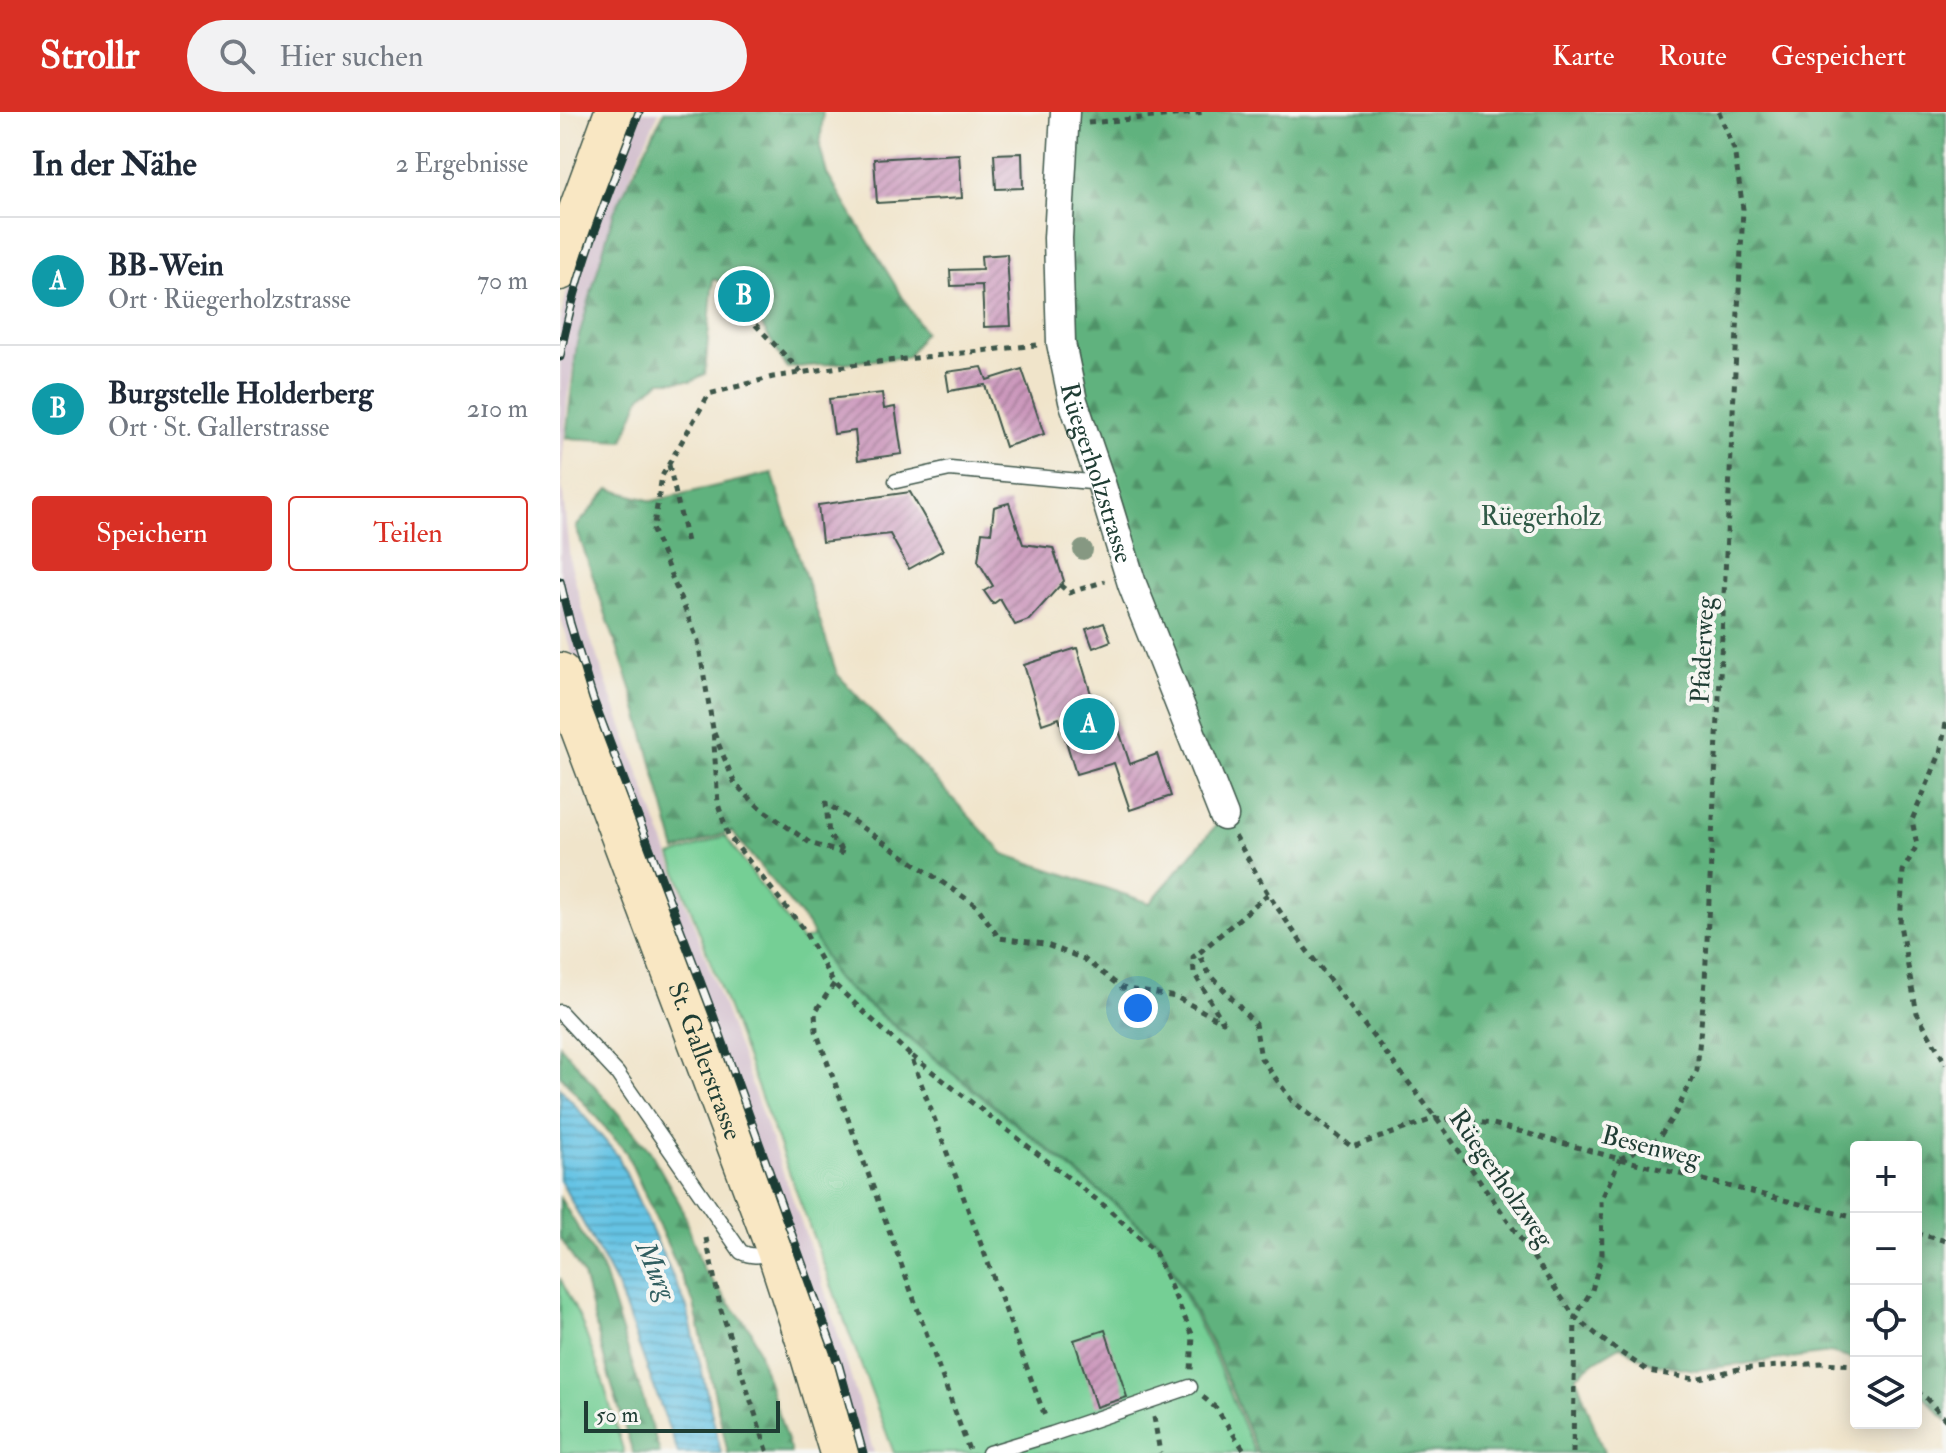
<!DOCTYPE html>
<html lang="de">
<head>
<meta charset="utf-8">
<style>
  body { margin:0; font-family:"IM FELL Double Pica",serif; background:#f2f2f3; color:#1f2937 }
  .controls { position:absolute; right:24px; bottom:24px; display:grid; overflow:hidden; border-radius:8px; box-shadow:0 4px 20px #0003 }
  .controls button { width:72px; height:72px; display:grid; place-items:center; padding:0; border:0; border-bottom:2px solid #e0e1e3; background:#fff; color:#1f2937; font:40px sans-serif }
  .scale { position:absolute; left:24px; bottom:20px; width:196px; box-sizing:border-box; padding-left:8px; border:4px solid #1f3d34; border-top:0; font-size:22px; line-height:28px; white-space:nowrap; color:#1f3d34; -webkit-text-stroke:6px #f6f6f2; paint-order:stroke }
  .you { position:absolute; left:578px; top:896px; width:28px; height:28px; margin:-20px; border:6px solid #fff; border-radius:50%; background:#1a73e8; box-shadow:0 0 0 12px #1a73e833 }
  .badge { display:grid; place-items:center; width:52px; height:52px; border-radius:50%; background:#d93025; color:#fff; font-size:26px; font-weight:700 }
  .pin { position:absolute; translate:-50% -50%; border:4px solid #fff; box-shadow:0 2px 8px #0006 }
  .list { margin:0; padding:0; list-style:none }
  h2 { display:flex; justify-content:space-between; align-items:center; height:104px; margin:0; padding:0 32px; font-size:34px }
  h2 small { font-size:26px; font-weight:400; color:#747a83 }
  .list li { display:grid; grid-template-columns:52px 1fr auto; gap:24px; align-items:center; box-sizing:border-box; height:128px; padding:0 32px; border-top:2px solid #e0e1e3 }
  .list b { display:block; font-size:30px; white-space:nowrap }
  .list p { margin:0; font-size:26px; white-space:nowrap; color:#747a83 }
  .list em { font-size:26px; font-style:normal; color:#747a83 }
  .actions { display:flex; gap:16px; padding:24px 32px }
  .actions a { flex:1; padding:18px 0; border:2px solid #d93025; border-radius:8px; text-align:center; font-size:28px; color:#d93025 }
  .actions .main { background:#d93025; color:#fff }
  .icon { flex:none; width:44px; height:44px; fill:none; stroke:currentColor; stroke-width:2; stroke-linecap:round; stroke-linejoin:round }
  .map { position:relative; flex:none; width:1386px; height:1341px; overflow:hidden }
  header { display:flex; align-items:center; gap:48px; box-sizing:border-box; height:112px; padding:0 40px; background:#d93025; color:#fff }
  header strong { font-size:38px }
  nav { display:flex; gap:44px; margin-inline-start:auto; font-size:28px }
  .search { width:560px; height:72px; background:#f2f2f3; display:flex; align-items:center; gap:20px; box-sizing:border-box; padding:0 28px; border-radius:44px; color:#747a83; font-size:30px }
  main { display:flex }
  aside { flex:1; background:#fff }
  .map>svg:first-child { display:block }
  .railway { fill:#d1bdcc }
  .forest { fill:url(#forest-firs); stroke:#407859; stroke-width:2 }
  .garden { fill:#75cf95; stroke:#4a8664; stroke-width:2 }
  .water { fill:url(#water-rules); stroke:#42808c; stroke-width:2 }
  .building { fill:url(#building-hatch) }
  .lines { fill:none; stroke-linecap:round; stroke-linejoin:round }
  .lane-casing { stroke:#3e564a; stroke-width:17 }
  .street-casing { stroke:#3e564a; stroke-width:31 }
  .secondary-casing { stroke:#3e564a; stroke-width:43 }
  .path { stroke:#3e564a; stroke-width:5; stroke-dasharray:6 6; stroke-linecap:butt }
  .lane { stroke:#fff; stroke-width:14 }
  .street { stroke:#fff; stroke-width:28 }
  .secondary { stroke:#f9e7c3; stroke-width:40 }
  .rail-casing { stroke:#1f3d34; stroke-width:9 }
  .rail { stroke:#f6f6f2; stroke-width:6; stroke-dasharray:18; stroke-linecap:butt }
  .tree { fill:#869882 }
  .labels { text-anchor:middle; stroke-width:8; stroke-linejoin:round; paint-order:stroke }
  .street-label { font-size:26px; fill:#1f3d34; stroke:#f6f6f2 }
  .park-label { font-size:26px; fill:#305a47; stroke:#f6f6f2 }
  .water-label { font-size:28px; font-style:italic; fill:#305e60; stroke:#f6f6f2 }
</style>
</head>
<body>
<header>
<strong>Strollr</strong>
<div class="search"><svg class="icon" aria-label="search" viewBox="0 0 24 24"><circle cx="10" cy="10" r="6"/><path d="M15 15l6 6"/></svg>Hier suchen</div>
<nav><a>Karte</a><a>Route</a><a>Gespeichert</a></nav>
</header>
<main>
<aside>
<h2>In der Nähe<small>2 Ergebnisse</small></h2>
<ul class="list">
<li><span class="badge" style="background:#0f9aa8">A</span><div><b>BB-Wein</b><p>Ort · Rüegerholzstrasse</p></div><em>70 m</em></li>
<li><span class="badge" style="background:#0f9aa8">B</span><div><b>Burgstelle Holderberg</b><p>Ort · St. Gallerstrasse</p></div><em>210 m</em></li>
</ul>
<div class="actions"><a class="main">Speichern</a><a>Teilen</a></div>
</aside>
<div class="map">
<svg width="1386" height="1341" viewBox="0 0 1386 1341">
  <defs>
    <pattern id="forest-firs" width="22" height="20" patternUnits="userSpaceOnUse" patternTransform="scale(2)"><rect width="22" height="20" fill="#60b27e"/><path d="M5 1l3.5 6h-7zM16 11l3.5 6h-7z" fill="#4f9268"/></pattern>
    <pattern id="water-rules" width="6" height="5" patternUnits="userSpaceOnUse" patternTransform="scale(2)"><rect width="6" height="5" fill="#65c3e4"/><path d="M0 2.5h6" fill="none" stroke="#53a0ba"/></pattern>
    <pattern id="building-hatch" width="6" height="6" patternUnits="userSpaceOnUse" patternTransform="scale(2)"><rect width="6" height="6" fill="#cb96bb"/><path d="M-1 1l2-2M0 6l6-6M5 7l2-2" fill="none" stroke="#a47c99"/></pattern>
  </defs>
  <rect width="100%" height="100%" fill="#f6f6f2"/>
  <filter id="ink" filterUnits="userSpaceOnUse"><feTurbulence type="fractalNoise" baseFrequency=".0125" numOctaves="2"/><feDisplacementMap in="SourceGraphic" scale="16" xChannelSelector="R" yChannelSelector="G"/><feConvolveMatrix kernelMatrix="1 2 1 2 8 2 1 2 1" color-interpolation-filters="sRGB"/></filter>
  <filter id="wash" filterUnits="userSpaceOnUse"><feTurbulence type="fractalNoise" baseFrequency=".006" numOctaves="4" result="noise"/><feDisplacementMap in="SourceGraphic" scale="32" xChannelSelector="R" yChannelSelector="G"/><feGaussianBlur stdDeviation="1.8" result="paint"/><feColorMatrix in="noise" values="0 0 0 0 0 0 0 0 0 0 0 0 0 0 0 0 0 1.4 0 .05"/><feComposite in="paint" operator="in"/></filter>
  <g filter="url(#wash)">
    <rect width="100%" height="100%" fill="#f0e4ca"/>
    <path class="railway" d="M71,0H99L54,100L17,231L8,283L1,364L10,449L30,525L258,1157L314,1341H294L27,590L0,503V209L7,180L24,129Z"/>
    <g class="forest">
      <path d="M104,0H263L260,35L267,62L364,220L348,245L227,256L198,207L189,180L153,167L145,262L131,269H101L81,284L63,329L6,326L17,231L54,100Z"/>
      <path d="M505,0H1386V1308L1366,1286L1356,1279V1035H1296V1248L1270,1241L1136,1258L1091,1251L1060,1234L1035,1249L1016,1264L1044,1341H698L656,1241L599,1130L554,1090L277,867L248,813L171,719L116,739L73,582L16,415L49,377L92,389L212,361L277,562L444,742L590,791L664,704L513,289Z"/>
      <path d="M0,933L90,1039L121,1094L143,1157L192,1220L231,1341H168L134,1192L66,1040L0,963Z"/>
      <path d="M0,1086L42,1156L100,1341H73L48,1261L23,1163L0,1125Z"/>
    </g>
    <g class="garden">
      <path d="M165,724L242,829L254,824L276,868L553,1091L598,1131L654,1243L695,1341H334L111,744Z"/>
      <path d="M0,1166L21,1209L41,1263L64,1341H0Z"/>
    </g>
    <path class="water" d="M0,976L58,1044L127,1196L161,1341H118L58,1176L0,1068Z"/>
    <g id="blocks">
      <g class="building">
        <path d="M462,41L463,76L436,77L434,42Z"/>
        <path d="M399,42L402,86L317,91L314,47Z"/>
        <path d="M447,142L451,214L424,215L422,173L391,174L390,158L422,157L421,144Z"/>
        <path d="M422,255L427,268L462,257L484,322L445,335L425,273L389,279L386,260Z"/>
        <path d="M322,281L324,297L335,295L342,342L298,348L295,319L274,322L269,287Z"/>
        <path d="M350,380L383,438L349,457L330,422L262,430L258,393Z"/>
        <path d="M449,391L463,432L493,436L504,469L469,508L455,513L440,487L433,492L424,479L433,474L418,449L422,420L431,421L434,395Z"/>
        <path d="M544,511L551,529L533,536L526,517Z"/>
        <path d="M517,536L535,595L550,591L570,652L597,642L611,684L570,698L554,651L516,662L499,606L482,612L464,553Z"/>
        <path d="M545,1218L567,1285L536,1295L514,1228Z"/>
      </g>
    </g>
  </g>
  <g filter="url(#ink)">
    <use href="#blocks" fill-opacity="0" stroke="#3e564a" stroke-width="2"/>
    <g class="lines">
      <g class="lane-casing">
        <g id="lane">
          <path d="M336,369L390,357L541,371"/>
          <path d="M0,900L57,961L181,1140C193,1146 202,1143 214,1139"/>
          <path d="M429,1341L492,1322L630,1275"/>
        </g>
      </g>
      <g class="street-casing">
        <g id="street">
          <path id="s1" d="M505,0L498,126L501,231L513,289L541,371L572,472L664,704"/>
        </g>
      </g>
      <g class="secondary-casing">
        <g id="secondary">
          <path d="M0,158L11,120L55,0"/>
          <path id="s2" d="M0,561L217,1139L247,1231L280,1341"/>
        </g>
      </g>
      <g class="path">
        <path d="M528,11L647,0"/>
        <path d="M174,184L187,204L242,261"/>
        <path d="M477,233L299,252L213,265L149,282L102,364L93,419L138,529L153,617L158,692L168,723L242,815L274,872L351,944L486,1307"/>
        <path d="M109,353L127,430"/>
        <path d="M500,473L509,481L545,469"/>
        <path d="M1386,611L1380,642L1352,708L1357,733L1343,759L1340,813L1357,901L1386,952"/>
        <path d="M154,621L175,672L199,695L250,731L285,742L269,723L266,691L417,794L439,826L484,832L524,847L562,876L616,885L663,910L634,861L633,845L639,841"/>
        <path d="M675,724L708,782L745,836L876,1006L1015,1205L1047,1231L1088,1259L1135,1267L1179,1257L1262,1251L1296,1253"/>
        <path d="M708,782L639,841L647,859L695,912L701,946L732,989L792,1035L876,1006L933,1012L1060,1047L1296,1106"/>
        <path d="M274,872L255,900L256,919L409,1338"/>
        <path d="M352,944L546,1095L595,1140L633,1224L631,1258"/>
        <path d="M1060,1047L1098,1027L1116,1000L1137,958L1145,869L1183,97L1174,37L1159,0"/>
        <path d="M1356,1121L1386,1129"/>
        <path d="M146,1126L161,1198L208,1341"/>
        <path d="M1356,1279L1366,1286L1386,1308"/>
        <path d="M643,1285L656,1296L686,1341"/>
        <path d="M594,1305L600,1341"/>
        <path d="M1013,1341L1015,1205L1032,1178L1042,1142L1041,1089L1060,1047"/>
      </g>
      <use href="#lane" class="lane"/>
      <use href="#street" class="street"/>
      <use href="#secondary" class="secondary"/>
      <g class="rail-casing">
        <g id="rail">
          <path d="M0,245C15,161 49,80 79,0"/>
          <path d="M0,469L10,511L33,587L153,903L278,1251L303,1341"/>
        </g>
      </g>
      <use href="#rail" class="rail"/>
    </g>
    <circle class="tree" cx="523" cy="438" r="10"/>
  </g>
  <g class="labels">
    <g class="street-label">
      <text dy="9" stroke="none"><textPath href="#s1" startOffset="366">Rüegerholzstrasse</textPath></text>
      <text transform="translate(1142 538) rotate(-87)" y="9">Pfaderweg</text>
      <text dy="9" stroke="none"><textPath href="#s2" startOffset="414">St. Gallerstrasse</textPath></text>
      <text transform="translate(1091 1034) rotate(14)" y="9">Besenweg</text>
      <text transform="translate(942 1066) rotate(55)" y="9">Rüegerholzweg</text>
    </g>
    <g class="park-label">
      <text x="981" y="413">Rüegerholz</text>
    </g>
    <g class="water-label">
      <text transform="translate(97 1158) rotate(66)" y="10">Murg</text>
    </g>
  </g>
</svg>
<div class="controls">
<button>+</button>
<button>−</button>
<button><svg class="icon" aria-label="locate" viewBox="0 0 24 24"><circle cx="12" cy="12" r="6"/><path d="M12 2v4M12 18v4M2 12h4M18 12h4"/></svg></button>
<button><svg class="icon" aria-label="layers" viewBox="0 0 24 24"><path d="M12 4l9 5-9 5-9-5zM3 14l9 5 9-5"/></svg></button>
</div>
<div class="scale">50 m</div>
<div class="you"></div>
<div class="pin badge" style="left:529px;top:612px;background:#0f9aa8">A</div>
<div class="pin badge" style="left:184px;top:184px;background:#0f9aa8">B</div>
</div>
</main>
</body>
</html>
